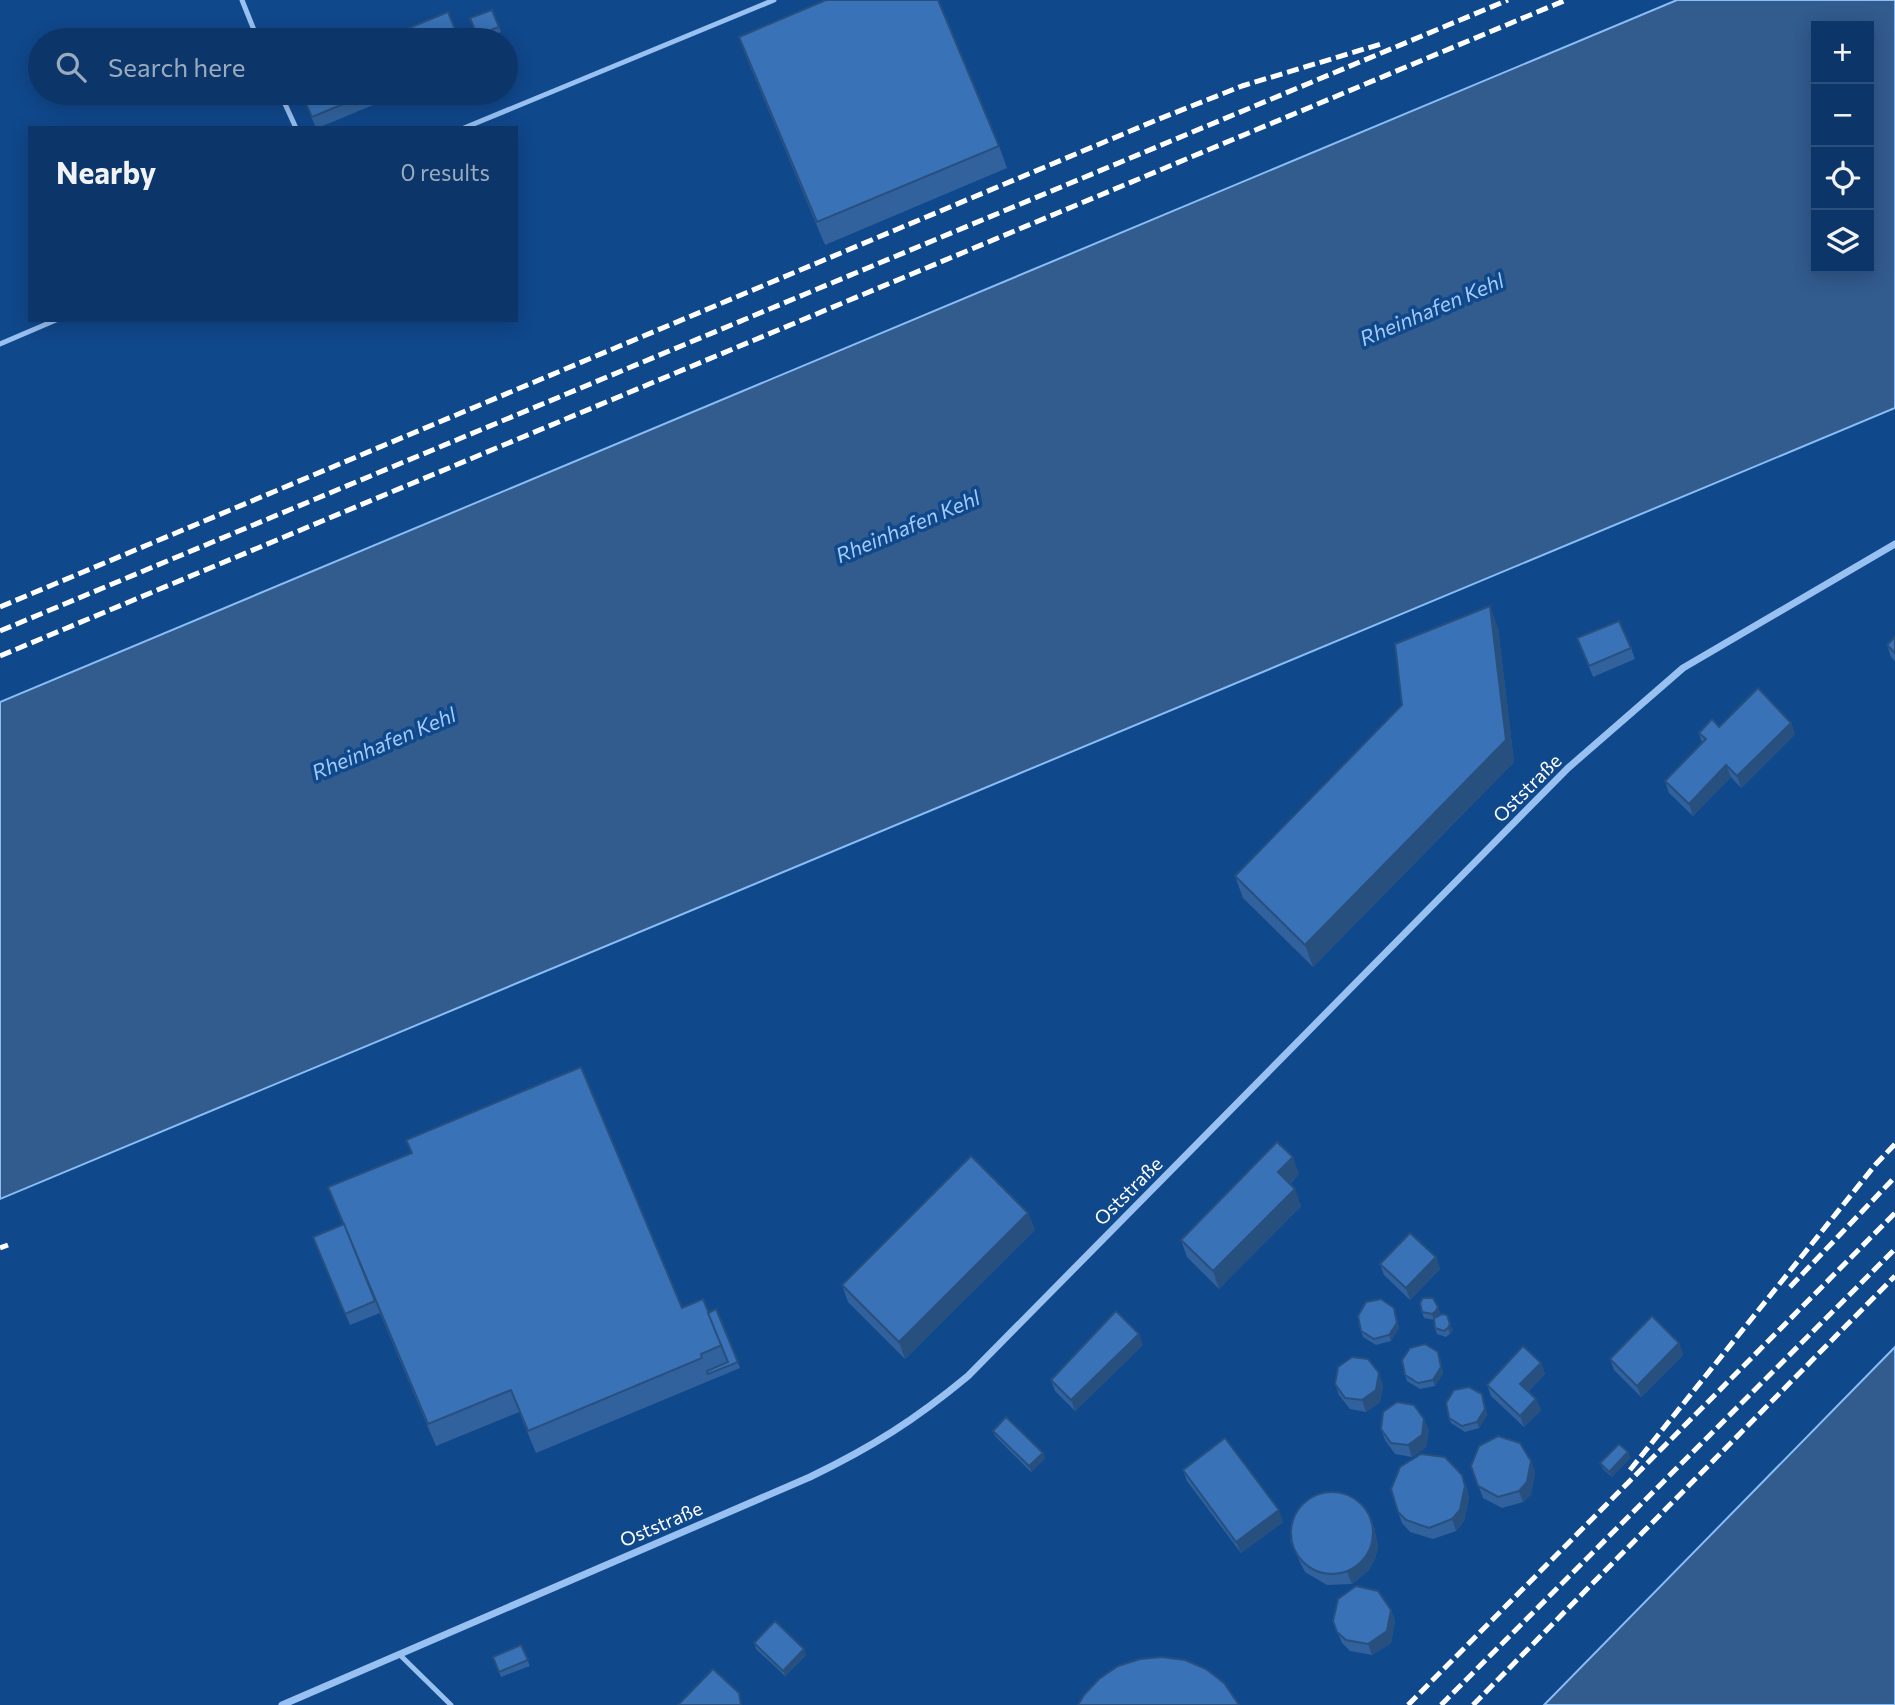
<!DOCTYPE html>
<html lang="en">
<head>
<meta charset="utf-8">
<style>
  body { margin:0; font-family:Commissioner,sans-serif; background:#153e6f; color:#f1f3f6 }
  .controls { position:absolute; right:21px; top:21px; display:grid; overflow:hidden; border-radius:0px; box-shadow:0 4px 18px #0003 }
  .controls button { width:63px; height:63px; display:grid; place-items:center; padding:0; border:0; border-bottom:2px solid #2c507d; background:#0c3669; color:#f1f3f6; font:35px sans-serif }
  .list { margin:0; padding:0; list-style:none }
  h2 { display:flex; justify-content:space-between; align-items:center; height:91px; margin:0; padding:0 28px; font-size:30px }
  h2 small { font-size:23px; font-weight:400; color:#9aabc0 }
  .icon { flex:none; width:38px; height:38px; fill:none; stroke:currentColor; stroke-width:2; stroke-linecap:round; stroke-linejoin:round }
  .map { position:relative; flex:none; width:1895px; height:1705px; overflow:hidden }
  .search { position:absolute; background:#0c3669; box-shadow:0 4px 18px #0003; left:28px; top:28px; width:490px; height:77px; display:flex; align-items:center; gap:18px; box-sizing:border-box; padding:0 24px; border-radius:38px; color:#9aabc0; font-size:26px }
  .panel { position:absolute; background:#0c3669; box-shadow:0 4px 18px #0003; left:28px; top:126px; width:490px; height:196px; border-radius:0px }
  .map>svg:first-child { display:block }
  .water { fill:#325b8e; stroke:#89bdf6; stroke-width:2; fill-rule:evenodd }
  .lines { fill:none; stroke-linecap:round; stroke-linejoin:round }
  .service { stroke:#98c1f2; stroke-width:5 }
  .minor { stroke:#98c1f2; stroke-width:7 }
  .rail { stroke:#fff; stroke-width:5; stroke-dasharray:12 5; stroke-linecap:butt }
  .wall { fill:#31629d }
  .shaded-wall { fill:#28507f }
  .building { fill:#3972b6; stroke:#28507f; stroke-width:2 }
  .labels { text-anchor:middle; stroke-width:7; stroke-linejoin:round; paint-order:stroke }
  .street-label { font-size:19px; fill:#fff; stroke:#10488c }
  .water-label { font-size:21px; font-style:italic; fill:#a3cbf9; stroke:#10488c }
</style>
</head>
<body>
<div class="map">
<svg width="1895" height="1705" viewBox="0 0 1895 1705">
  <rect width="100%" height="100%" fill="#10488c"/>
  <g class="water">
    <path d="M1677,0H1895V408L0,1199V702ZM1816,26H1869V268H1816Z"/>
    <path d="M1895,1347V1705H1544Z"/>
  </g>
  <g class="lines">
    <g class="service">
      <path d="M242,0L258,40"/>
      <path d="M280,93L296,128"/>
      <path d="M464,128L774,0"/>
      <path d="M0,344L56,320"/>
      <path d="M399,1654L451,1705"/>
    </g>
    <path class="minor" d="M282,1705L810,1477C872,1447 915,1420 968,1376L1568,768L1683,668L1895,544"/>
    <g class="rail">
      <path d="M0,607L1159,119L1242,86L1381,44"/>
      <path d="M0,631L1508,0"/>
      <path d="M0,656L1566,0"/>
      <path d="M0,1248L8,1245"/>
      <path d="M1790,1287L1895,1177"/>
      <path d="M1630,1470L1876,1164L1895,1144"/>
      <path d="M1408,1705L1895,1213"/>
      <path d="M1441,1705L1895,1249"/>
      <path d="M1473,1705L1895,1276"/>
    </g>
  </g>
  <g class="wall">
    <path d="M492,10L501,32L481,40H479L470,18Z"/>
    <path d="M739,37L999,146L1007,168L825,245L747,59Z"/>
    <path d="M301,93H402L318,128H316Z"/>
    <path d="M1498,628L1514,762L1313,967L1243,898L1235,876Z"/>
    <path d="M1895,637V661L1891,657L1887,645Z"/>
    <path d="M1577,638L1631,648L1635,659L1593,677Z"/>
    <path d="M1791,723L1795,734L1741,788L1731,777L1693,816L1669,793L1665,781L1702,743L1699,733L1719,727Z"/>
    <path d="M406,1140L682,1308L708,1313L716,1309L740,1368L536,1453L519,1412L436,1446L379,1311L380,1313L350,1325L313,1237L343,1225L328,1187L411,1153Z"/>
    <path d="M1299,1174L1290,1184L1301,1206L1219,1289L1187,1257L1181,1240Z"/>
    <path d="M1028,1213L1035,1230L905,1359L848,1302L842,1285Z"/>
    <path d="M1436,1257L1440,1269L1410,1300L1384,1275L1380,1264Z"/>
    <path d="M1394,1308L1399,1328L1391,1341L1376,1345L1363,1337L1361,1331Z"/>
    <path d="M1422,1312H1440L1438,1316L1453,1330L1450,1334L1446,1337L1437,1334L1435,1328L1434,1320L1424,1318Z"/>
    <path d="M1679,1343L1683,1355L1641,1397L1614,1370L1610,1359Z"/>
    <path d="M1143,1345L1075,1411L1055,1391L1051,1380Z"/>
    <path d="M1440,1358L1443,1373L1435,1386L1420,1389L1407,1381L1405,1375Z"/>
    <path d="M1541,1363L1545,1374L1529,1391L1536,1399L1541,1410L1524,1427L1491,1396L1487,1385Z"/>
    <path d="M1335,1384L1383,1385L1380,1402L1366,1412L1350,1409L1339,1395Z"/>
    <path d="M1482,1394L1487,1415L1479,1428L1465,1432L1451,1423L1449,1418Z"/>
    <path d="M1381,1429L1429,1430L1426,1447L1412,1457L1395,1454L1385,1440Z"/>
    <path d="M993,1431L1043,1453L1045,1458L1031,1472L995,1436Z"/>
    <path d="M1628,1452L1630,1458L1612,1477L1603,1469L1600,1463Z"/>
    <path d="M1531,1461L1535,1473L1531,1494L1523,1502L1502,1508L1483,1498L1471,1466Z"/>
    <path d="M1183,1470L1283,1522L1241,1553L1187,1481Z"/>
    <path d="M1466,1486L1469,1498L1464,1521L1456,1531L1433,1539L1410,1532L1402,1523L1398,1512Z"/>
    <path d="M1374,1527L1378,1547L1375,1559L1369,1570L1352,1584L1327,1585L1305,1572L1295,1552L1290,1540Z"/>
    <path d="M1391,1610L1395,1621L1391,1643L1372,1655L1350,1651L1342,1643L1333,1621Z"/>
    <path d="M754,1643L806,1655L785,1676L756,1649Z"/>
    <path d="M521,1645L530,1666L501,1677L493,1657Z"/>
  </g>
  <g class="shaded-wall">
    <path d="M1490,606L1498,628L1514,762L1313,967L1305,945Z"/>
    <path d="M1791,723L1795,734L1741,788L1737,776Z"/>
    <path d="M1726,765L1731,777L1693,816L1689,804Z"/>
    <path d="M1293,1157L1299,1174L1284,1189L1278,1172Z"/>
    <path d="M1295,1189L1301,1206L1219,1289L1213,1271Z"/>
    <path d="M1028,1213L1035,1230L905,1359L899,1342Z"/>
    <path d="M1436,1257L1440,1269L1410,1300L1406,1288Z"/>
    <path d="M1438,1307L1440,1312L1438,1317L1434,1320L1432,1314Z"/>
    <path d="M1394,1308L1399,1328L1391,1341L1389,1335Z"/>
    <path d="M1450,1324L1453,1330L1450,1334L1448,1328Z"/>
    <path d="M1139,1334L1143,1345L1075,1411L1071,1400Z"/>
    <path d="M1679,1343L1683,1355L1641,1397L1637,1386Z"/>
    <path d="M1438,1352L1443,1373L1435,1386L1433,1380Z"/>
    <path d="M1541,1363L1545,1374L1525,1395L1520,1384Z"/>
    <path d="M1379,1373L1383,1385L1380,1402L1366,1412L1362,1400Z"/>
    <path d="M1482,1394L1487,1415L1479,1428L1477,1422Z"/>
    <path d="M1536,1399L1541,1410L1524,1427L1520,1416Z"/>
    <path d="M1424,1419L1429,1430L1426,1447L1412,1457L1408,1445Z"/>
    <path d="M1628,1452L1630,1458L1612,1477L1609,1472Z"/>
    <path d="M1043,1453L1045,1458L1031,1472L1029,1466Z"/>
    <path d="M1531,1461L1535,1473L1531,1494L1523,1502L1519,1491Z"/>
    <path d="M1462,1475L1469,1498L1464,1521L1456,1531L1452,1519Z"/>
    <path d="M1279,1510L1283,1522L1241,1553L1236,1542Z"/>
    <path d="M1370,1515L1374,1527L1378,1547L1375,1559L1369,1570L1352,1584L1347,1572Z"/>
    <path d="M1391,1610L1395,1621L1391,1643L1372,1655L1368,1644Z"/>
    <path d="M804,1649L806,1655L785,1676L783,1671Z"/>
  </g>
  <g class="building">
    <path d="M826,0H938L999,146L817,222L739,37Z"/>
    <path d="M492,10L499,27L477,35L470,18Z"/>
    <path d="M448,12L459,39L455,40H380Z"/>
    <path d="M301,93H370L312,117Z"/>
    <path d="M1490,606L1506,740L1305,945L1235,876L1402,705L1395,644Z"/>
    <path d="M1619,621L1631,648L1589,666L1577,638Z"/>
    <path d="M1895,637V653L1887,645Z"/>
    <path d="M1758,688L1791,723L1737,776L1726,765L1689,804L1665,781L1706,739L1699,733L1712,719L1719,727Z"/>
    <path d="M581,1067L682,1308L703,1299L722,1345L701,1354L702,1358L528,1431L511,1390L428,1424L328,1187L412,1153L406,1140Z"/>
    <path d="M1277,1142L1293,1157L1278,1172L1295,1189L1213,1271L1181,1240Z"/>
    <path d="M971,1156L1028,1213L899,1342L842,1285Z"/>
    <path d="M344,1224L375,1301L345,1314L313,1237Z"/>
    <path d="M1410,1233L1436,1257L1406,1288L1380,1264Z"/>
    <path d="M1423,1298H1433L1438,1307L1436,1311L1432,1314L1422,1312L1420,1303Z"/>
    <path d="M1381,1299L1394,1308L1397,1323L1389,1335L1374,1339L1361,1331L1358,1316L1366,1302Z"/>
    <path d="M716,1309L738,1362L708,1374L707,1371L728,1362L708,1313Z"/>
    <path d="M1116,1311L1139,1334L1071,1400L1051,1380Z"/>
    <path d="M1442,1314L1447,1315L1450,1324L1448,1328L1444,1331L1435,1328L1434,1318Z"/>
    <path d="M1652,1316L1679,1343L1637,1386L1610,1359Z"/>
    <path d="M1425,1344L1438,1352L1441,1367L1433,1380L1418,1383L1405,1375L1402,1360L1410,1348Z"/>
    <path d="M1523,1346L1541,1363L1520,1384L1536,1399L1520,1416L1487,1385Z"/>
    <path d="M1352,1357L1368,1359L1379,1373L1376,1390L1362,1400L1345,1398L1335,1384L1338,1367Z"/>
    <path d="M1469,1387L1482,1394L1485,1409L1477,1422L1462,1426L1449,1418L1446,1403L1454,1390Z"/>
    <path d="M1397,1402L1414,1405L1424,1419L1422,1435L1408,1445L1391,1443L1381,1429L1383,1412Z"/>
    <path d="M1006,1417L1043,1453L1029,1466L993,1431Z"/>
    <path d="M1498,1436L1520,1443L1531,1461L1527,1482L1519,1491L1498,1497L1478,1486L1471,1466L1479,1446Z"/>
    <path d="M1225,1438L1279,1510L1236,1542L1183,1470Z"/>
    <path d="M1619,1444L1628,1452L1609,1472L1600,1463Z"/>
    <path d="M1421,1454L1445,1457L1462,1475L1465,1486L1460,1510L1452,1519L1429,1528L1406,1520L1398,1512L1391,1489L1400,1467Z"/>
    <circle cx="1332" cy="1533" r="41"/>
    <path d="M1356,1586L1378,1591L1391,1610L1387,1631L1368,1644L1346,1640L1337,1632L1333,1621L1338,1599Z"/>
    <path d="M775,1621L804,1649L783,1671L754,1643Z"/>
    <path d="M521,1645L528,1660L499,1672L493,1657Z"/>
    <path d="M1162,1657L1185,1660L1206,1669L1224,1683L1239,1705H1078L1084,1695L1099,1679L1118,1666L1140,1659Z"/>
    <path d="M713,1669L739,1693L741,1705H678Z"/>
  </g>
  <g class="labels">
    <g class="street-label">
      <text transform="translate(1527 788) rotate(-45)" y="7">Oststraße</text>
      <text transform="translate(1128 1191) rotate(-45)" y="7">Oststraße</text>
      <text transform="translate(661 1524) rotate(-23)" y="7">Oststraße</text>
    </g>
    <g class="water-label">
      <text transform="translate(1432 310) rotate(-23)" y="7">Rheinhafen Kehl</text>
      <text transform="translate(908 527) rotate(-23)" y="7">Rheinhafen Kehl</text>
      <text transform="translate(384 744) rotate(-23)" y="7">Rheinhafen Kehl</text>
    </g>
  </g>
</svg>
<div class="controls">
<button>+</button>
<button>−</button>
<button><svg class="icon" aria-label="locate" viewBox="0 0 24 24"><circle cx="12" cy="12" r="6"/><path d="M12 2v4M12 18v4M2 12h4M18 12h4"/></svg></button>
<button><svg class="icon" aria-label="layers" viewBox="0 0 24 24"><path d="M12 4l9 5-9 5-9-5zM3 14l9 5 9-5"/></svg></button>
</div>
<div class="search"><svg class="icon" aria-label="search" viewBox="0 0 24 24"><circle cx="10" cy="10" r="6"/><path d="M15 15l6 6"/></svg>Search here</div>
<section class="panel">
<h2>Nearby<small>0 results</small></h2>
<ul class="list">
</ul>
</section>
</div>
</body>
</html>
